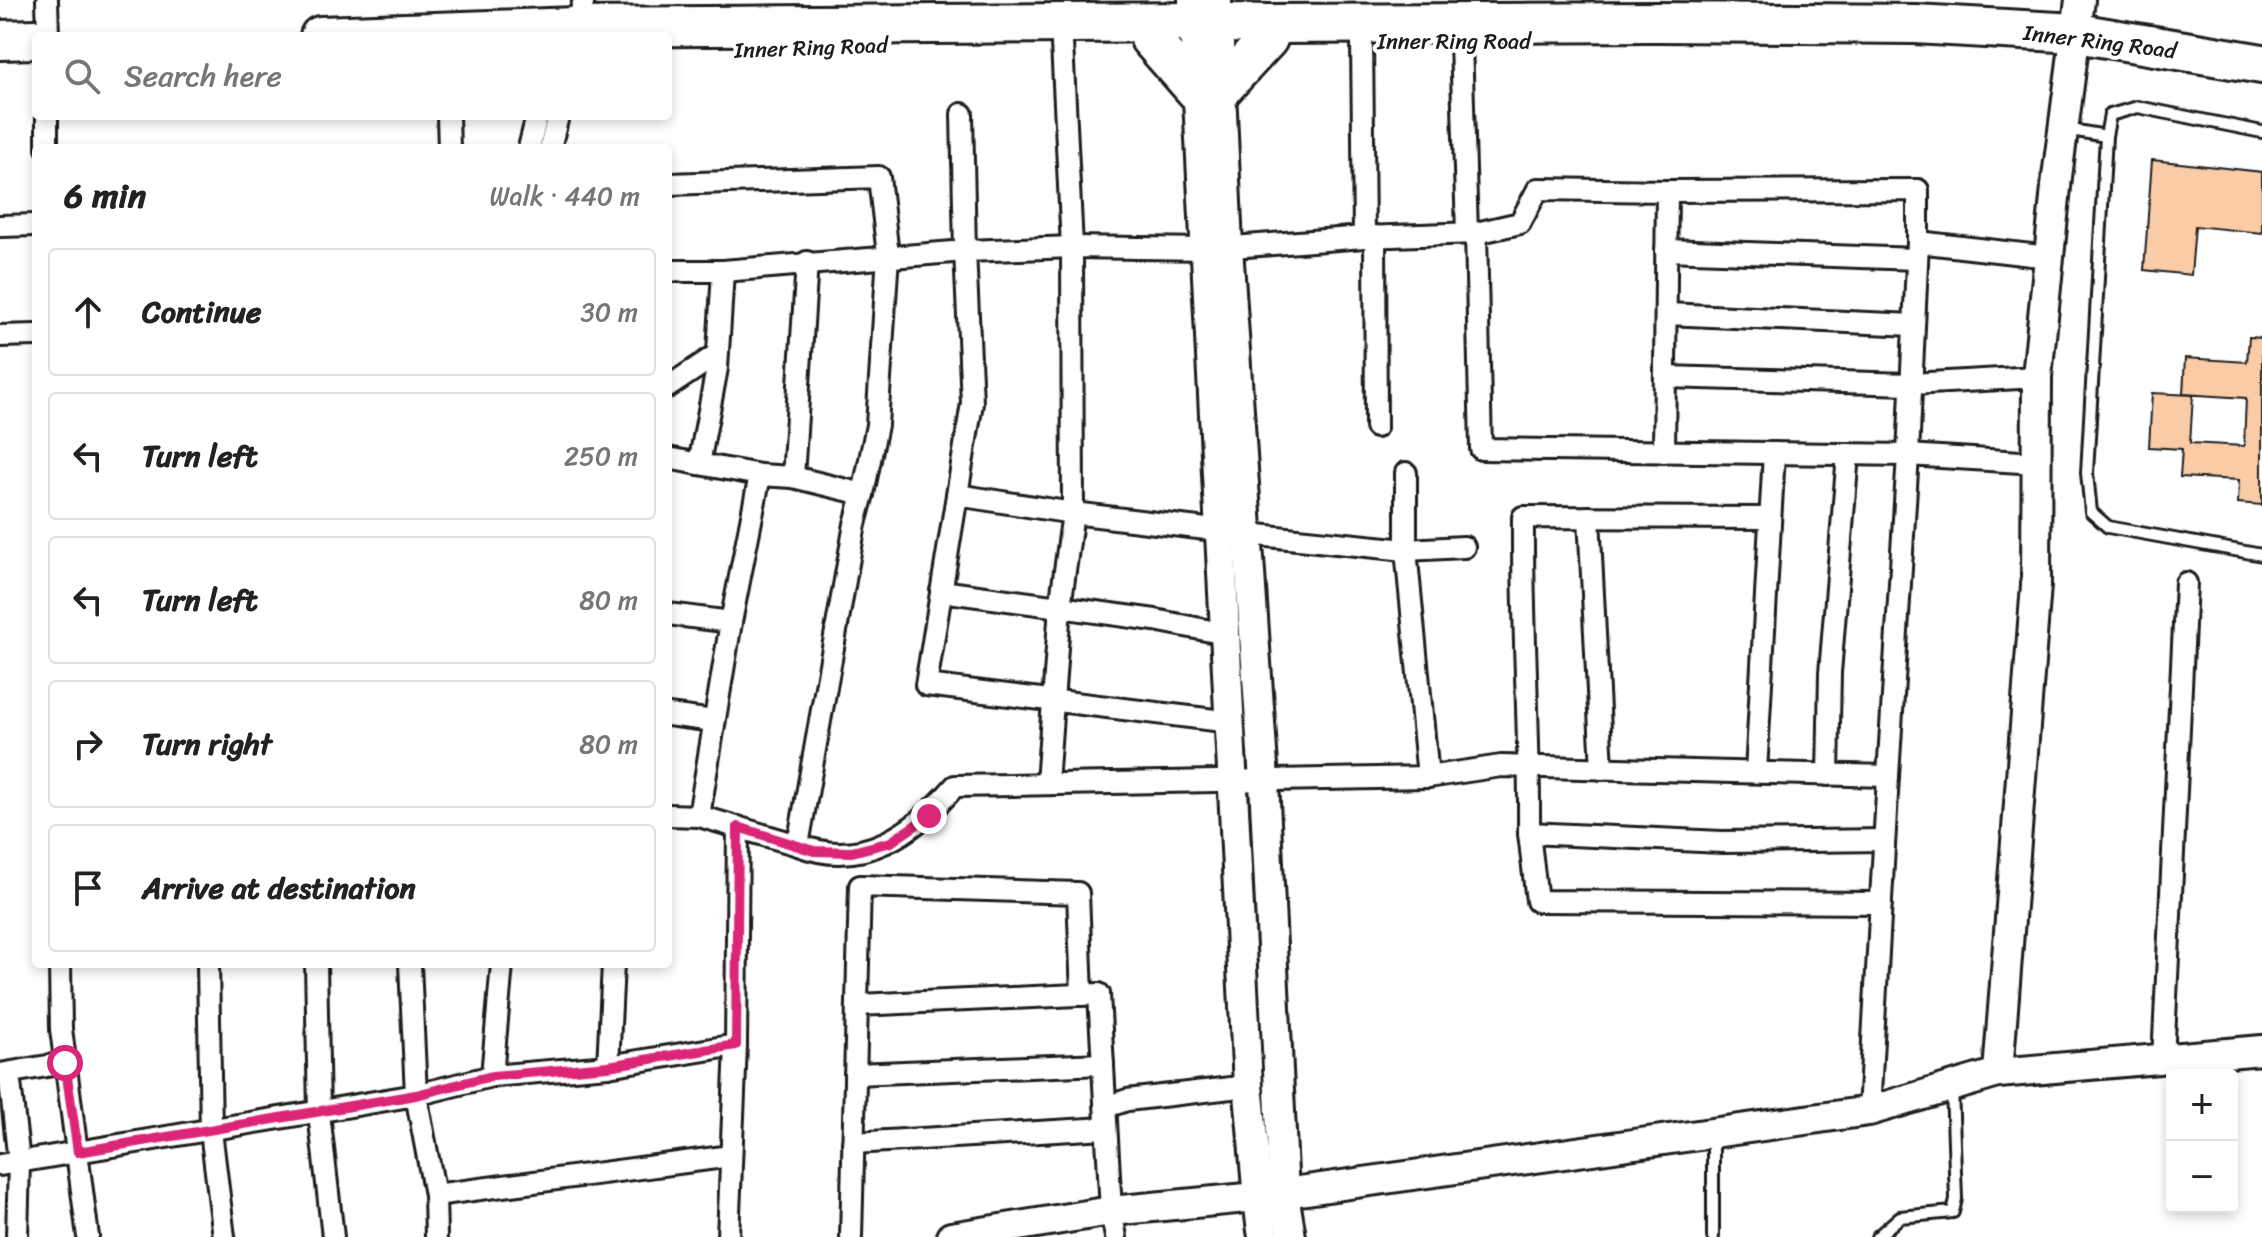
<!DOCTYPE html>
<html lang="en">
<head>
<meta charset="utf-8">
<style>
  body { margin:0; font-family:Sriracha,sans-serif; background:#f6f6f6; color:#222 }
  .controls { position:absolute; right:24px; bottom:24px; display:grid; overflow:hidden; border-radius:8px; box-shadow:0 4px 12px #0003 }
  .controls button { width:72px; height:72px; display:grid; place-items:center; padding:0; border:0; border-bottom:2px solid #e0e0e0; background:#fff; color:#222; font:40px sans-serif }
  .stop { position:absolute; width:24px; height:24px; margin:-18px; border:6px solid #db2777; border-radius:50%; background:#fff }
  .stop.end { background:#db2777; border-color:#fff; box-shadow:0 2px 8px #0008 }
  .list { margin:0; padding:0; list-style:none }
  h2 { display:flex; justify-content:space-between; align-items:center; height:104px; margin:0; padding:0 32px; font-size:34px }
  h2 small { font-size:26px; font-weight:400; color:#767676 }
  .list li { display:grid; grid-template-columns:52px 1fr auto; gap:24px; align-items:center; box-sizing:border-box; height:128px; margin:0 16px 16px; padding:0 16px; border:2px solid #e0e0e0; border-radius:8px }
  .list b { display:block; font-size:30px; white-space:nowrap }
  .list em { font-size:26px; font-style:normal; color:#767676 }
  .icon { flex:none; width:44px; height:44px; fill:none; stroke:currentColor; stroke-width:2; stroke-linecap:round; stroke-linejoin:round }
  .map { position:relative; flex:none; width:2262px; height:1237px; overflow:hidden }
  .search { position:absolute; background:#fff; box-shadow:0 4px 12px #0003; left:32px; top:32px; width:640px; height:88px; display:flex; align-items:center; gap:20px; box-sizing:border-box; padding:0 28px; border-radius:8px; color:#767676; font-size:30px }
  .panel { position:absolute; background:#fff; box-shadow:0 4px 12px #0003; left:32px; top:144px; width:640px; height:824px; border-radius:8px }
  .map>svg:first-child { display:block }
  .building { fill:#f9cca7; stroke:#1c1c1c; stroke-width:2 }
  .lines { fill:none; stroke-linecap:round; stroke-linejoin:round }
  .lane-casing { stroke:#1c1c1c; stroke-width:16 }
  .street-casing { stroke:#1c1c1c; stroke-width:26 }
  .secondary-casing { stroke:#1c1c1c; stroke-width:34 }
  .highway-casing { stroke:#1c1c1c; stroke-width:44 }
  .lane { stroke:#fff; stroke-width:10 }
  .street { stroke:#fff; stroke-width:20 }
  .secondary { stroke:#fff; stroke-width:28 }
  .highway { stroke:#fff; stroke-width:38 }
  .route { stroke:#db2777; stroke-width:10 }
  .labels { text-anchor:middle; stroke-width:8; stroke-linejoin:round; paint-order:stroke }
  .street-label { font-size:22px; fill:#1c1c1c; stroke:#fff }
</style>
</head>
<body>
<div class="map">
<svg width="2262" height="1237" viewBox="0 0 2262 1237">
  <rect width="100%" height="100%" fill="#fff"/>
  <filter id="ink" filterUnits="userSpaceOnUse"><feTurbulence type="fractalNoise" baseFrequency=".0125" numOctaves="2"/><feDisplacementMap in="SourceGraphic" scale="16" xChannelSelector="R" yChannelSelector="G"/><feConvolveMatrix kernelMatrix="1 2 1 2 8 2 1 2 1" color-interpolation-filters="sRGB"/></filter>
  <g filter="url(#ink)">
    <g class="building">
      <path d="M2152,160L2262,172V233L2195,226L2191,275L2144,270Z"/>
      <path d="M2249,337L2262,338V505L2238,503L2239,480L2180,477L2182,449L2149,447L2152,393L2193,395L2190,443L2244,446L2246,398L2183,394L2185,358L2247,362Z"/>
    </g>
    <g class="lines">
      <g class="lane-casing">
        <g id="lane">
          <path d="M2065,129L2106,136"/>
          <path d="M2262,132L2138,107L2110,115L2106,136L2087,473L2091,512L2108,527L2262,555"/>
          <path d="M1713,1135V1237"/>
          <path d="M1877,1237L1900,1217L1953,1212L1956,1199L1952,1088"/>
        </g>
      </g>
      <g class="street-casing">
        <g id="street">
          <path d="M47,0L48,36"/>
          <path d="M576,27L584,0"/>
          <path d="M1362,40L1364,237"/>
          <path d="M1461,42L1467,233"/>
          <path d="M962,114L965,251L972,403L957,495L1073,513L1248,534L1406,550L1464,547"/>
          <path d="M448,116L449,148"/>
          <path d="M47,148V116"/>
          <path d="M529,148L537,116"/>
          <path d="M550,148L558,116"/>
          <path d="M668,184L879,177L888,255L877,425L863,494"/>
          <path d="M1667,191L1918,190V242"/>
          <path d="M0,226L36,225"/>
          <path d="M1476,233L1520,223L1538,189L1667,191L1664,452"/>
          <path d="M1375,236L1376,427"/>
          <path d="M1666,250L1917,259"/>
          <path d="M668,271H723L965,251L1072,247L1207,249L1364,237L1476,233L1481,449L1908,455L1918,242L2049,257"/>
          <path d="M723,271L717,368L699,464L760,475L793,477L863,494L855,524L798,845C863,870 914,833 955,786L1428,777L1406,550V473"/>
          <path d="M1666,314L1914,325"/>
          <path d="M0,336L36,335"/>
          <path d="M1665,377L1911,384L2037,377"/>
          <path d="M668,387L716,355"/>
          <path d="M668,458L699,464"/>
          <path d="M793,477L807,262"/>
          <path d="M957,495L926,685L1231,722"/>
          <path d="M1589,517L1602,769"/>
          <path d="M1770,518L1523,517C1522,623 1530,728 1529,833L1722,842L1884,840"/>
          <path d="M941,591L1155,620L1226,634"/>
          <path d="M668,614L731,622L699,816"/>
          <path d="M731,622L760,475"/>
          <path d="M668,715L714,721"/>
          <path d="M1756,772L1774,453"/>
          <path d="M1828,775L1830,673L1848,454"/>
          <path d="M1428,777L1501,766L1888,776L1908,455L2037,463"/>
          <path d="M1047,783L1060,607L1073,513L1072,247L1062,43"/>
          <path d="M668,815L699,816L798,845"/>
          <path d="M1529,833L1537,901L1881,903"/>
          <path d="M60,964L61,1029L88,1237"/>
          <path d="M208,964L211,1131L224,1237"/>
          <path d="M316,964L319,1113L333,1237"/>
          <path d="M410,964L416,1095L435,1195L731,1156"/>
          <path d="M858,1005L1099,994L1111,1211L1116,1237"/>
          <path d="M2163,1060L2186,583"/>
          <path d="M608,1066L613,964"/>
          <path d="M9,1073L19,1162L17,1237"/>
          <path d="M0,1074L65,1063"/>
          <path d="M855,1074L1103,1064"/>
          <path d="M492,1076L502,964"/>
          <path d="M1105,1103L1106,1107L1127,1100L1248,1086"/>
          <path d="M1869,1111L1888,776"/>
          <path d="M853,1143L1106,1128"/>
          <path d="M0,1165L416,1095L492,1076L608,1066L736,1045L738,827"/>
          <path d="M435,1195L436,1237"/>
          <path d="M728,1237L736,1045"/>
          <path d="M851,1237L860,886L1078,893L1082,995"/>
        </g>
      </g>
      <g class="secondary-casing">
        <g id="secondary">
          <path d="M1193,0L1248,1086C1254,1136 1255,1187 1263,1237"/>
          <path d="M1217,0L1228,247L1264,781L1284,1194L1291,1237"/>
          <path d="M1998,1073L2036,585L2037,377L2057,177L2080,0"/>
          <path d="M951,1237L1111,1211L1257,1197L1869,1111L1998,1073L2262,1050"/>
        </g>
      </g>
      <g class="highway-casing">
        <g id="highway">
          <path d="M320,36L576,27L1193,22L1268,24L1657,22L1915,24L2077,33L2262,64"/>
          <path d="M1150,39L1196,91"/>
          <path d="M0,40L36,39"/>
          <path d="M1221,90L1268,39"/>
        </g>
      </g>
      <use href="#lane" class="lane"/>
      <use href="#street" class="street"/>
      <use href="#secondary" class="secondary"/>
      <use href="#highway" class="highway"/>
    </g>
  </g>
  <g class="lines" filter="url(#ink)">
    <path class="route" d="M65,1063L78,1152L416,1095L492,1076L608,1066L736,1045L738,827L814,851L852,852L891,842L929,816"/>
  </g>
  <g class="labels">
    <g class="street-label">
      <text x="1454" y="49">Inner Ring Road</text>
      <text transform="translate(2100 41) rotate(7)" y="8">Inner Ring Road</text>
      <text transform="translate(811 47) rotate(-2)" y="8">Inner Ring Road</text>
    </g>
  </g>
</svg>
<div class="controls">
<button>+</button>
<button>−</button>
</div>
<div class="stop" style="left:65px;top:1063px"></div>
<div class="stop end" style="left:929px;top:816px"></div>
<div class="search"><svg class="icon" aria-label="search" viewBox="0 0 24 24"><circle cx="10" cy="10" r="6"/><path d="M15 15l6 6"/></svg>Search here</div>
<section class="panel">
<h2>6 min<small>Walk · 440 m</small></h2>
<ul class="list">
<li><svg class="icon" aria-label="ahead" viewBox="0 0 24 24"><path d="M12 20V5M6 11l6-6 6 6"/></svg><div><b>Continue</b></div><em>30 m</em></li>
<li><svg class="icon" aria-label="left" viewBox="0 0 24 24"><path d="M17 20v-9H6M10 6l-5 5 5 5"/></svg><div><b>Turn left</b></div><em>250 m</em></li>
<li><svg class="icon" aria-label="left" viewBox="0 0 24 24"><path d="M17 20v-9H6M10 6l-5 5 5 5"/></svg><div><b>Turn left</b></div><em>80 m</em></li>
<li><svg class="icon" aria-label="right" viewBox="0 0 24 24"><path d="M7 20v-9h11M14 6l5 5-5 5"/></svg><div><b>Turn right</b></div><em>80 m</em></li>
<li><svg class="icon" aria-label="arrive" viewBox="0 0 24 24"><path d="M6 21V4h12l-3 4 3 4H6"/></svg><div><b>Arrive at destination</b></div></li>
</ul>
</section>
</div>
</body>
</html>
